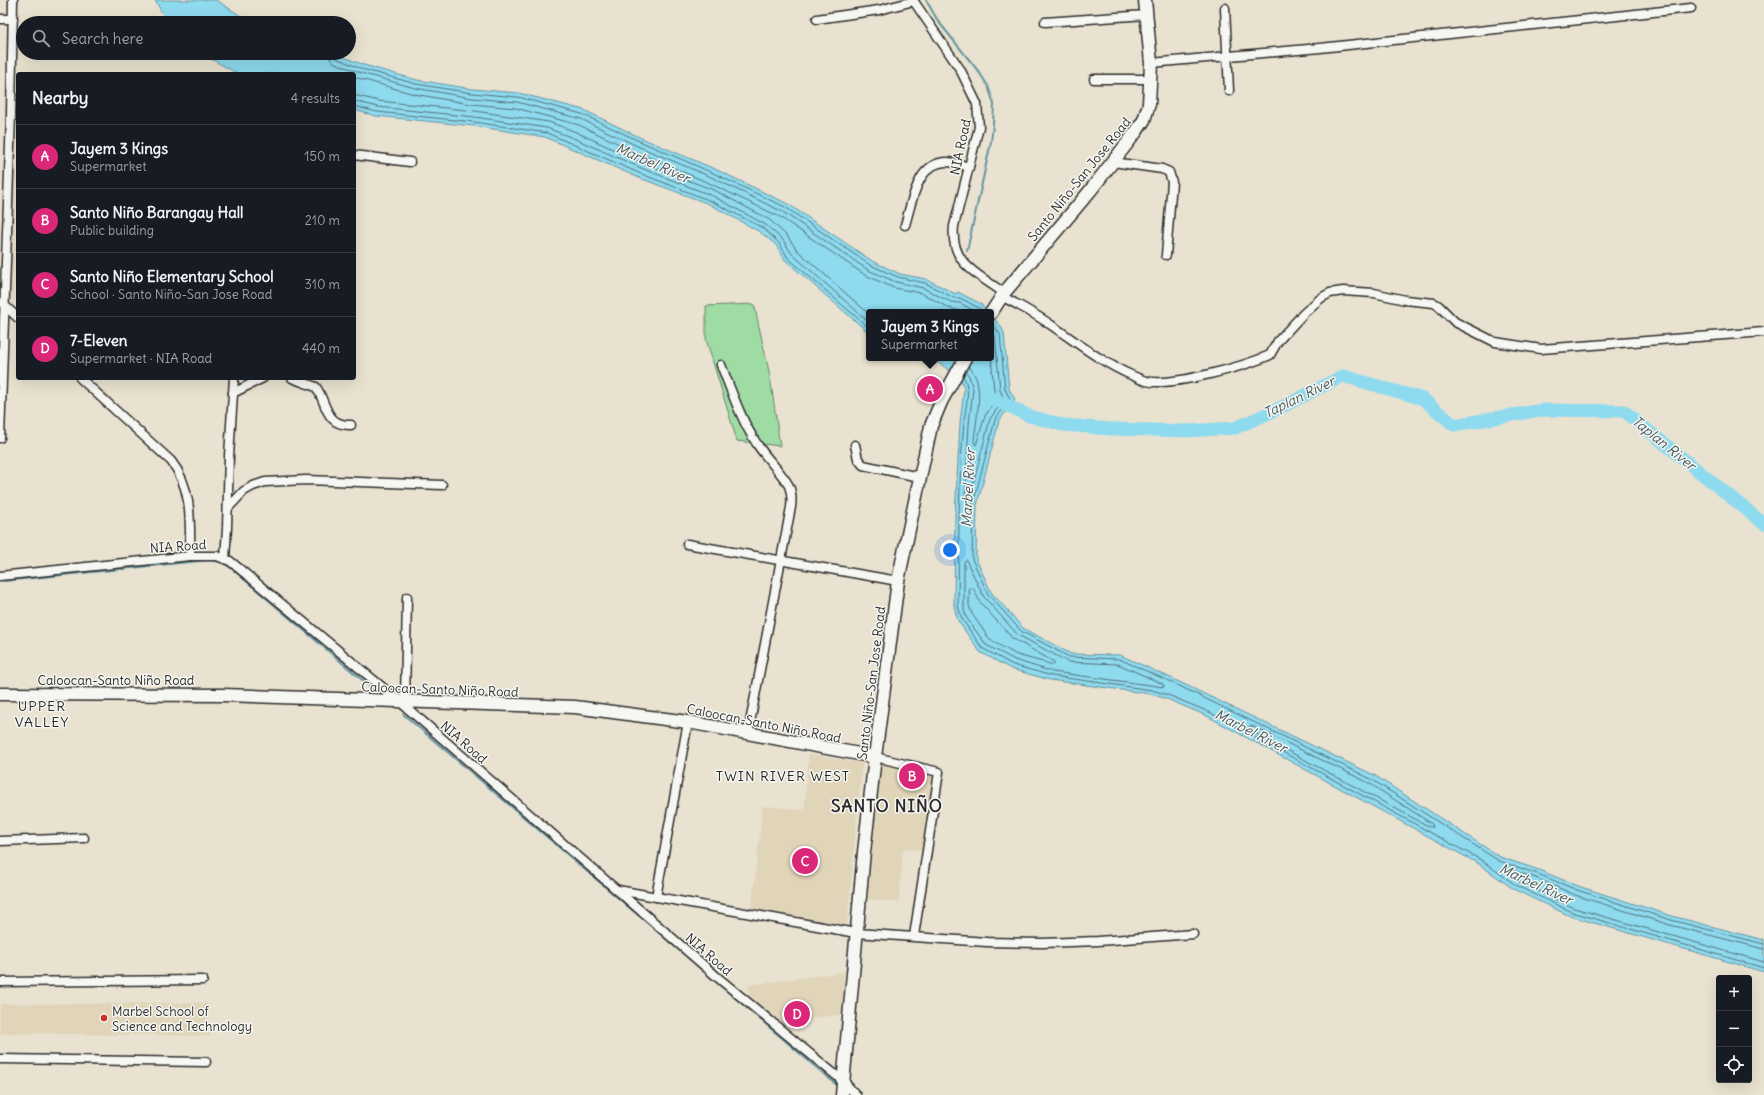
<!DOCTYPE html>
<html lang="en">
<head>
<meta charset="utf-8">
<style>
  body { margin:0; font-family:Delius,sans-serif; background:#20242c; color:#f1f3f6 }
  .controls { position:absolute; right:12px; bottom:12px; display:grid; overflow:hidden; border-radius:4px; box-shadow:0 4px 16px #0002 }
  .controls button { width:36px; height:36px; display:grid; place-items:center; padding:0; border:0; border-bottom:1px solid #363941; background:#171b24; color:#f1f3f6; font:20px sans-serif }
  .you { position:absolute; left:950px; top:550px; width:14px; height:14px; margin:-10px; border:3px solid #fff; border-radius:50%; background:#1a73e8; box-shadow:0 0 0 6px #1a73e833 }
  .badge { display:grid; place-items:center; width:26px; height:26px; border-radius:50%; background:#db2777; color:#fff; font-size:13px; font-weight:700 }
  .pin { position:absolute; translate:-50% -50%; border:2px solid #fff; box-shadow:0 1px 4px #0006 }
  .popup { position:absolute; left:866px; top:309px; width:128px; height:52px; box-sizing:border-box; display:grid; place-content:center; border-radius:4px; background:#171b24; filter:drop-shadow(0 1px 3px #0005); font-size:13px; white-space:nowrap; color:#9ea1a6 }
  .popup b { font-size:15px; color:#f1f3f6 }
  .popup::after { content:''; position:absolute; left:50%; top:100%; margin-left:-8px; border:8px solid transparent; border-top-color:#171b24 }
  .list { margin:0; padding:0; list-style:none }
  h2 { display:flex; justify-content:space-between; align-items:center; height:52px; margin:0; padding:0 16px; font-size:17px }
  h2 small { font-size:13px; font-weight:400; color:#9ea1a6 }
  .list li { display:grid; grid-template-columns:26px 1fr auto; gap:12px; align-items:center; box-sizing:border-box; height:64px; padding:0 16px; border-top:1px solid #363941 }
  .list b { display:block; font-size:15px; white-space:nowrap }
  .list p { margin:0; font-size:13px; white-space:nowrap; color:#9ea1a6 }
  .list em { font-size:13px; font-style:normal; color:#9ea1a6 }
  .icon { flex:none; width:22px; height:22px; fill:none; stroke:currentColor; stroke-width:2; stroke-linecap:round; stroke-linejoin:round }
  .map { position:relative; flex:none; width:1764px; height:1095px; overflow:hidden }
  .search { position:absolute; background:#171b24; box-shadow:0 4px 16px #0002; left:16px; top:16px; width:340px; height:44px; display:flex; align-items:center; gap:10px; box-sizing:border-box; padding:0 14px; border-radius:22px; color:#9ea1a6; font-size:15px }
  .panel { position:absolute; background:#171b24; box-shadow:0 4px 16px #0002; left:16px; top:72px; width:340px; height:308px; border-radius:4px }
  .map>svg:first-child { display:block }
  .built { fill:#e0d4b9 }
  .green { fill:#9edca4; stroke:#648468 }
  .water { fill:#8edaef; stroke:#6694a1 }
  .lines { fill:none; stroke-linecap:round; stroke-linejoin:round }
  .shore { stroke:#537179; stroke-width:1 }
  .stream { stroke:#6694a1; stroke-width:2 }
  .river { stroke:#8edaef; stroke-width:13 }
  .street-casing { stroke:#2b2b2b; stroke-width:11 }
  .secondary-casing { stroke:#2b2b2b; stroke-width:15 }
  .street { stroke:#f6f6f2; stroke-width:8 }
  .secondary { stroke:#f6f6f2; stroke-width:12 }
  .poi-dot { fill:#c8321e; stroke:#f6f6f2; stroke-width:1.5 }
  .labels { text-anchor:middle; stroke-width:3; stroke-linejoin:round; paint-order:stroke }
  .street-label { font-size:13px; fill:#2b2b2b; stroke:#f6f6f2 }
  .poi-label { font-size:13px; fill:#2b2b2b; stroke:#f6f6f2; text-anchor:start }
  .water-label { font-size:14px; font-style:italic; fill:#44575c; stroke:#f6f6f2 }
  .neighbourhood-label { font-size:14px; letter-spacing:1px; fill:#2b2b2b; stroke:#f6f6f2 }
  .district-label { font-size:17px; font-weight:bold; letter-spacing:1px; fill:#2b2b2b; stroke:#f6f6f2 }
</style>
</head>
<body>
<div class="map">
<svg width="1764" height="1095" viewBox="0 0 1764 1095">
  <rect width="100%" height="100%" fill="#e9e2d0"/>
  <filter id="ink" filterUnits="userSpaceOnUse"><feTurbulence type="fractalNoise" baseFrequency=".025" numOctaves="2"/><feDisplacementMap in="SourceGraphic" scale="8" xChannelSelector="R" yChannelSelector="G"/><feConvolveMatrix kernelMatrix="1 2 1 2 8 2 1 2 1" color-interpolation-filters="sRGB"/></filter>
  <g filter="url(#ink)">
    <g class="built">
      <path d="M809,754L862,763L847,925L751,912L763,806L804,810Z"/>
      <path d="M879,763L935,774L924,850L903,849L899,902L868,899Z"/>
      <path d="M844,972L842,1014L776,1024L751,1002L748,985Z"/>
      <path d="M207,1003L211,1036L0,1033V1004Z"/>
    </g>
    <path class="green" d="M754,304L770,376L780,446L737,441L706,339V306Z"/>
    <g class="water">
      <path d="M155,0H216L252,23H170L162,13Z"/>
      <path d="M201,53H334L364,65L417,80L473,89L519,93L584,110L639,137L715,169L788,204L872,261L900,274L926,279L956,294L958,292L981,304L987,312H869V333L785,260L776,245L760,232L709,204L637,177L545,137L474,126L376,116L354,110V74H238Z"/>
      <path d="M991,316L1001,326L1004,333L1009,389L1015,399L999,421L977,505L976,559L991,592L1023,628L1071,654L1120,655L1173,679L1374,775L1500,857L1539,870L1578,886L1672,916L1764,940V972L1570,916L1515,890L1479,864L1207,716L1167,699L1151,694L1050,680L1011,669L980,652L958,621L954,606L955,515L960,423L964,389L961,379L942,365L929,358H991Z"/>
    </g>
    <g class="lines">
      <g class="shore">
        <path d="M329,53L330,59L335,63L361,73L415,88L472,98L517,102L581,119L635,145L711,177L783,212L868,270L896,282L923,288L951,302L960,303L976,312"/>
        <path d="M334,53L336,58L362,69L416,84L472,93L518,97L582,114L637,140L713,173L785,207L870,265L898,277L925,283L954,298H960L979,308L983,312"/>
        <path d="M354,77L414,94L471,104L516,108L579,125L632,150L709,183L780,217L865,275L894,288L921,293L949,308L964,312"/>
        <path d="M354,95L379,101L475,111L549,122L576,132L643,163L716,191L770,220L787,236L797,250L869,314"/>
        <path d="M354,101L378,107L475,117L547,128L573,138L641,168L713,196L766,225L783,240L792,254L869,322"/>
        <path d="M354,106L377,112L474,122L547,133L639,173L711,201L763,228L779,243L788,258L869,328"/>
        <path d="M991,322L1000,334L1005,389L1010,399L995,420L973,504L972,559L988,594L1021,631L1069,657L1119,659L1171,682L1371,779L1499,861L1538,874L1577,890L1671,920L1764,944"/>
        <path d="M968,366C987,381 975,421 974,443L976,445L985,416L997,398L994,391L991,355"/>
        <path d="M966,372L969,376L973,389L969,424L965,499L967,502L969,500L990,419L1004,399L1000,390L995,336L991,329"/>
        <path d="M963,376C972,390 965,408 964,423C958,484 959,545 958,606L962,619L982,648L1013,665L1052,676L1152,690L1168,695L1209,712L1481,860L1517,886L1572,912L1764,968"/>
        <path d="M966,560L984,597L1018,635L1068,662L1118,664L1163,684L1164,687L1053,672L1015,660L986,645L966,617L964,610V562Z"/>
        <path d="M970,588H973L980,602L1012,638L1054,662V665L1017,655L990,640L972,614L969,605Z"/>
        <path d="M1252,726L1369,783L1432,824L1433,827H1430L1264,738L1249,730V727Z"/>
        <path d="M1764,949L1670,925L1575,895L1536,878L1509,869L1506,871L1507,873L1520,882L1574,908L1764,962"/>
      </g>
      <g class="stream">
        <path d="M926,0L938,21L979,72L988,86L994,104L993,125L991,142L967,251"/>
        <path d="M4,581L209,560L222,562L231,568L380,695"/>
        <path d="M403,714L838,1086"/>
      </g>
      <path class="river" d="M994,399L1029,416L1063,425L1111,429L1187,431L1235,428L1280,408L1343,376L1423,399L1454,425L1542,410L1624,411L1764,524"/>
      <g class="street-casing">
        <g id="street">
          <path d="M913,0L960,69L977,104L979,127L954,226C950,264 977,273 1004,293"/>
          <path d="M1225,8L1229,91"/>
          <path d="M0,19H13"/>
          <path d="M817,19L879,10L914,1"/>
          <path d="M1045,22L1146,15"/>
          <path d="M1151,63L1320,48L1691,8"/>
          <path d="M1094,79H1150"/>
          <path d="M354,155L410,162"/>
          <path d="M1113,162L1162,169L1169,172L1172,182L1166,255"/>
          <path d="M905,225C912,202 917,162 947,162C955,162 962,165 969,167"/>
          <path d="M1001,296C1019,305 1037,315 1054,327C1079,344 1103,363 1131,375C1136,377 1141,380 1146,381C1172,387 1245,366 1270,355L1278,341L1304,313L1321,298L1330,293L1343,291L1374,293L1405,300L1434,303L1439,306L1455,322L1495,342L1541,349L1764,332"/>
          <path d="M3,304L18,318"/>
          <path d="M721,365C732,392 741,420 757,444C765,457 783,474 789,486C792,493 792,499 791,507L748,733"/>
          <path d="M80,378L171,461C193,488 190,524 190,556"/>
          <path d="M292,378L316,387C327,403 325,426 351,425"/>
          <path d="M233,393L263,378"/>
          <path d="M0,438L11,115L13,0"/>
          <path d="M855,445L858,459L863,465L919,477"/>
          <path d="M228,508L244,491L253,486L265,482L306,480L442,485"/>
          <path d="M687,544L898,581"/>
          <path d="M225,559L227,528L229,456L234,378"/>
          <path d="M0,576L190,556H217L230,561L399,701L716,976L844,1082L856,1095"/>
          <path d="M405,702L407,597"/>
          <path d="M875,757L939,772L914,936"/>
          <path d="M0,841L84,838"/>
          <path d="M618,890L856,933L987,942L1042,943L1098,941L1193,934"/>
          <path d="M656,897L688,722"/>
          <path d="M0,982L203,980"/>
          <path d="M0,1059L206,1062"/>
        </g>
      </g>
      <g class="secondary-casing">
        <g id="secondary">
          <path d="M991,313L1004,293L1090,191L1136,132L1144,120L1149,104L1151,63L1145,0"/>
          <path d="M0,694L223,695L575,707L688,722L875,757"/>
          <path d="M842,1095L864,852L875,757L898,581L931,426L941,402L965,358"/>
        </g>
      </g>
      <use href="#street" class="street"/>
      <use href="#secondary" class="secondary"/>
    </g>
  </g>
  <circle class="poi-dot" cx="104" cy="1018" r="4"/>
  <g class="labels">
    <g class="street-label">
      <text transform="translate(960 147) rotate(-78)" y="5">NIA Road</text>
      <text transform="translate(1079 179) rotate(-51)" y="5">Santo Niño-San Jose Road</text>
      <text transform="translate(178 546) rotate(-4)" y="5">NIA Road</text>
      <text x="116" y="685">Caloocan-Santo Niño Road</text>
      <text transform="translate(871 683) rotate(-83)" y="5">Santo Niño-San Jose Road</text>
      <text transform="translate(440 689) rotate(2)" y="5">Caloocan-Santo Niño Road</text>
      <text transform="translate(764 723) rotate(11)" y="5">Caloocan-Santo Niño Road</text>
      <text transform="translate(464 742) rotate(41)" y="5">NIA Road</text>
      <text transform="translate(709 954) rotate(41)" y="5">NIA Road</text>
    </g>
    <g class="poi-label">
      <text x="112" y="1016">Marbel School of<tspan x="112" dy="15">Science and Technology</tspan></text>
    </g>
    <g class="water-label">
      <text transform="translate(653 163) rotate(24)" y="5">Marbel River</text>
      <text transform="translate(1299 397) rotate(-26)" y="5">Taplan River</text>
      <text transform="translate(1664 443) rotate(39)" y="5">Taplan River</text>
      <text transform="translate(968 488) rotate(-87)" y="5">Marbel River</text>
      <text transform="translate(1251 731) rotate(27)" y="5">Marbel River</text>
      <text transform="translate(1536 884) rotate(25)" y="5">Marbel River</text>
    </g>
    <g class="neighbourhood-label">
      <text x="42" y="711">UPPER<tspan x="42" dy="16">VALLEY</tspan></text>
      <text x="783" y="781">TWIN RIVER WEST</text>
    </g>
    <g class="district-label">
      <text x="887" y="812">SANTO NIÑO</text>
    </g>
  </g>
</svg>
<div class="controls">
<button>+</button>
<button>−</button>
<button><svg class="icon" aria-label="locate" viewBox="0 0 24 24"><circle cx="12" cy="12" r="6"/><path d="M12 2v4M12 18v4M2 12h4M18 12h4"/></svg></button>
</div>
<div class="you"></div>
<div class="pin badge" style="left:930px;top:389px">A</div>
<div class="popup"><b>Jayem 3 Kings</b>Supermarket</div>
<div class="pin badge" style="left:912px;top:776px">B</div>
<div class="pin badge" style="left:805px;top:861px">C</div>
<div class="pin badge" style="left:797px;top:1014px">D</div>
<div class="search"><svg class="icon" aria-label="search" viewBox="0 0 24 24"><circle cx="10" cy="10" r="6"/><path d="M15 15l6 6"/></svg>Search here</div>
<section class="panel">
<h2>Nearby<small>4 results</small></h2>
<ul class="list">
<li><span class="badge">A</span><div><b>Jayem 3 Kings</b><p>Supermarket</p></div><em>150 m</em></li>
<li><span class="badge">B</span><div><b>Santo Niño Barangay Hall</b><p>Public building</p></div><em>210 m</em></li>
<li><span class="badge">C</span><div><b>Santo Niño Elementary School</b><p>School · Santo Niño-San Jose Road</p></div><em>310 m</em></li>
<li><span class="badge">D</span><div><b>7-Eleven</b><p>Supermarket · NIA Road</p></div><em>440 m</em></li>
</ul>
</section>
</div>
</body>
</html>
